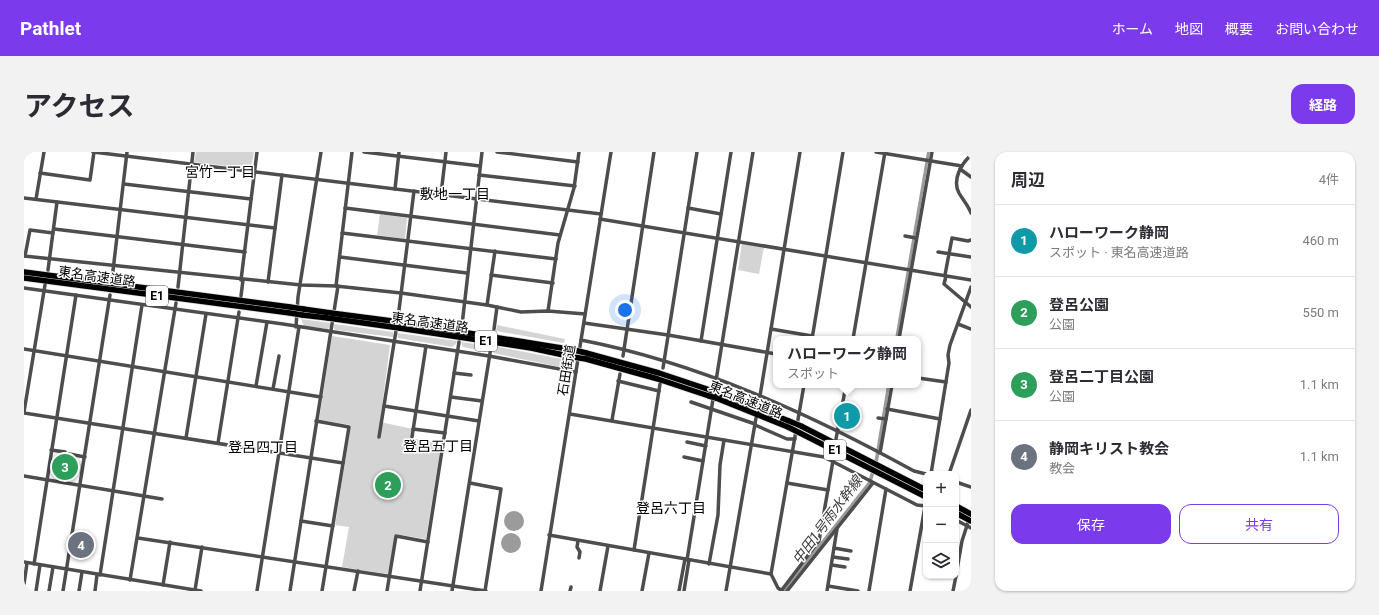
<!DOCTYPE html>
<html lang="ja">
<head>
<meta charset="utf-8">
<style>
  body { margin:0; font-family:Roboto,"Noto Sans JP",sans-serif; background:#f2f2f3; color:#2b2b33 }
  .controls { position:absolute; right:12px; bottom:12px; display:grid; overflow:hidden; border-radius:8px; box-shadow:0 1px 3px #0004 }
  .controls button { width:36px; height:36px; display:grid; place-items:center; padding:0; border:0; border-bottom:1px solid #e1e1e2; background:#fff; color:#2b2b33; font:20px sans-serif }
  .you { position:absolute; left:601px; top:158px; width:14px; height:14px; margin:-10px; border:3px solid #fff; border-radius:50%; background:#1a73e8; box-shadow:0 0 0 6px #1a73e833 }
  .badge { display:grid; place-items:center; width:26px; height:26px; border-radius:50%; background:#7c3aed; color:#fff; font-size:13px; font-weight:700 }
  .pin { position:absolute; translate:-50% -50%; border:2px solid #fff; box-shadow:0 1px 4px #0006 }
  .popup { position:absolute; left:749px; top:184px; width:148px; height:52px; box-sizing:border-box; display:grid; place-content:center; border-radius:8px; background:#fff; filter:drop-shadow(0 1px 3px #0005); font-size:13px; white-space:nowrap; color:#7c7c81 }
  .popup b { font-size:15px; color:#2b2b33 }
  .popup::after { content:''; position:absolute; left:50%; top:100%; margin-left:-8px; border:8px solid transparent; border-top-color:#fff }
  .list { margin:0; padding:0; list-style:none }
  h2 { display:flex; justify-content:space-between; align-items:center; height:52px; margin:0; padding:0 16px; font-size:17px }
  h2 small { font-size:13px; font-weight:400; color:#7c7c81 }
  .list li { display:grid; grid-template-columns:26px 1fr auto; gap:12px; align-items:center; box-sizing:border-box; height:72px; padding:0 16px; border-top:1px solid #e1e1e2 }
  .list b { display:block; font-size:15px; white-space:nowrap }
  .list p { margin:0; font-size:13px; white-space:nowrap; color:#7c7c81 }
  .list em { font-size:13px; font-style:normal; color:#7c7c81 }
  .actions { display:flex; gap:8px; padding:12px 16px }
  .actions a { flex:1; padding:9px 0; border:1px solid #7c3aed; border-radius:12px; text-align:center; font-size:14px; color:#7c3aed }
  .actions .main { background:#7c3aed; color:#fff }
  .icon { flex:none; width:22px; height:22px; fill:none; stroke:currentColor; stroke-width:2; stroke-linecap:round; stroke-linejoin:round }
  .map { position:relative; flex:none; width:947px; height:439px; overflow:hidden; border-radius:12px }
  header { display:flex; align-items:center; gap:24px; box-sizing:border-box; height:56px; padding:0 20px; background:#7c3aed; color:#fff }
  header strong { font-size:19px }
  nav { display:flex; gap:22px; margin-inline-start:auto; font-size:14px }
  .intro { display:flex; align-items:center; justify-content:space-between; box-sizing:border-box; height:96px; padding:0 24px }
  h1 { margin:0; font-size:28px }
  .button { padding:10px 18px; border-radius:12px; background:#7c3aed; color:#fff; font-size:14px; font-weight:700 }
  main { display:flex; gap:24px; padding:0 24px }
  aside { flex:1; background:#fff; border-radius:12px; box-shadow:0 1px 3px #0004 }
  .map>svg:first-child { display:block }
  .green { fill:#d4d4d4 }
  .water { fill:#9b9b9b }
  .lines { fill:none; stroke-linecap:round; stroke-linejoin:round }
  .minor-tunnel { stroke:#d9d9d9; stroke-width:3.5; stroke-dasharray:3.5 2; stroke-linecap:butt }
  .highway-casing { stroke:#dbdbdb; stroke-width:7 }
  .minor { stroke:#4d4d4d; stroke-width:3.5 }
  .highway { stroke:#000; stroke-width:5.5 }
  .highway-bridge-casing { stroke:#dbdbdb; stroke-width:7; stroke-linecap:butt }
  .highway-bridge { stroke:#000; stroke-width:5.5 }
  .labels { text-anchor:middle; stroke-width:3; stroke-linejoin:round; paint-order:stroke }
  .shield { fill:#fff; stroke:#4c4c4c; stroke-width:1 }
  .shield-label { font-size:12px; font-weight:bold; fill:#000 }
  .street-label { font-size:13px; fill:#000; stroke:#fff }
  .neighbourhood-label { font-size:14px; fill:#000; stroke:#fff }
  .water-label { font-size:14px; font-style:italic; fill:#3c3c3c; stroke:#fff }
</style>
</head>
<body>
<header>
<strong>Pathlet</strong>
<nav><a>ホーム</a><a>地図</a><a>概要</a><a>お問い合わせ</a></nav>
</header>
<div class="intro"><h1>アクセス</h1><a class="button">経路</a></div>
<main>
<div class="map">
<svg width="947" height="439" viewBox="0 0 947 439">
  <rect width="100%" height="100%" fill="#fff"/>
  <g class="green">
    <path d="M172,0H230L227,17L170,10Z"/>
    <path d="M356,62L383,66L381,87L353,83Z"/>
    <path d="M718,91L740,95L735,122L714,118Z"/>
    <path d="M277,167L306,171V174L304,177L280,174Z"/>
    <path d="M310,172L369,180V185L312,178L310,177Z"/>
    <path d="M473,173L541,187L540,191L472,179Z"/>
    <path d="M373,181L433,189L432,192L428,195L374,186Z"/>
    <path d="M308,184L366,193L356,270L389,277L387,286L417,292L402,387L371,382L364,422L318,415L325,375L311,373L327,273L295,268Z"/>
    <path d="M437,190L465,194L462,200L439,195Z"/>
    <path d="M469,194L543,208L541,216L469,201Z"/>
    <path d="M27,308L57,312L56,322L26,317Z"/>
  </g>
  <g class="water">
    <path d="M903,0H906L874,187H871Z"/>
    <path d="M863,233H866L854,310L847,332L762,439H758L844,330L851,306Z"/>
    <circle cx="490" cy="369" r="10"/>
    <circle cx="487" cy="391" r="10"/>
  </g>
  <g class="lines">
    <path class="minor-tunnel" d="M467,195L470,177"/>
    <g class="highway-casing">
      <g id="highway">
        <path d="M0,120L266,155"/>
        <path d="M0,126L266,161"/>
        <path d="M279,157L307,161"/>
        <path d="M278,163L304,166"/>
        <path d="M376,170L550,198"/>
        <path d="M375,176L507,196L549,205"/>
        <path d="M562,201L635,221L686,238"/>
        <path d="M562,207L634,227L685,244"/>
        <path d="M694,241L765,269"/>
        <path d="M692,246L764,275"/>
        <path d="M777,274L902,338"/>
        <path d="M776,281L902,345"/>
      </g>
    </g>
    <g class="minor">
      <path d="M69,0L577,62"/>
      <path d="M340,0L456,14"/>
      <path d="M473,0L554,10"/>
      <path d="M852,0L938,14"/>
      <path d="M947,3C937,12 928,28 935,41C939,48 944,53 947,61"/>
      <path d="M936,17L947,25"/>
      <path d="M16,21L66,28L70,0"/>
      <path d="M455,23L551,34"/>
      <path d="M100,32L227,47"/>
      <path d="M371,37L375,0"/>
      <path d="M417,42L422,0"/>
      <path d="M0,46L251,76"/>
      <path d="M12,47L20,0"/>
      <path d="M321,56L536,83"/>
      <path d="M664,56L697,62"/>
      <path d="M576,67L947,128"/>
      <path d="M30,77L221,100"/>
      <path d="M318,81L532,107"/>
      <path d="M881,84L892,86"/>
      <path d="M914,100L947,105"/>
      <path d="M0,104L277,133L312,134L377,141L463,153L497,160L524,159L561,162"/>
      <path d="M1,104L6,78L29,81"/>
      <path d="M316,105L443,121"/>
      <path d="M24,118L33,50"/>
      <path d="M467,123L529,131"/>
      <path d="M921,123L928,86L944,89L947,88"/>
      <path d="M922,124L920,132L947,155"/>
      <path d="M88,127L103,0"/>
      <path d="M217,128L233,0"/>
      <path d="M244,130L258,23"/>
      <path d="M312,134L328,0"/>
      <path d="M154,135L169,0"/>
      <path d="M0,136L259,172L465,204L552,220"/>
      <path d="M217,144L219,128"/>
      <path d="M463,153L471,99"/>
      <path d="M524,159L534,91L550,36L555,0"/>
      <path d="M560,171L644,183L752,202"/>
      <path d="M934,172L947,177"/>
      <path d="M438,173L458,0"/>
      <path d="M272,175L274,145L297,0"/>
      <path d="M470,177L473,155"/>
      <path d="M747,177L788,184"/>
      <path d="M788,187L819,0"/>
      <path d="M829,187L861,0"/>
      <path d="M875,187L908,0"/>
      <path d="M557,188C675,211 786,262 890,319L902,322"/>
      <path d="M677,189L707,0"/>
      <path d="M0,197L297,245"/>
      <path d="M599,204L630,0"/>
      <path d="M639,216L673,0"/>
      <path d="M430,221L447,223"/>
      <path d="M894,226L922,230"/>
      <path d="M594,229L635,239"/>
      <path d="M232,234L243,170"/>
      <path d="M249,237L255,204"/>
      <path d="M427,245L458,249"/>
      <path d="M667,250L731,272"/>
      <path d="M735,250L776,0"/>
      <path d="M360,254L455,269"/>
      <path d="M863,257L916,267"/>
      <path d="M0,260L21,133"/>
      <path d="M0,261L319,311"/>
      <path d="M546,262L800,305L893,353L902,354"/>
      <path d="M854,266L862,267"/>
      <path d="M588,268L596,222"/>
      <path d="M292,269L325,275L298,439"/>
      <path d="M731,273L763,287H771"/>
      <path d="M389,277L421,281"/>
      <path d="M355,285L374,166L390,39"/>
      <path d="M388,285L402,194"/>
      <path d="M162,286L182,162"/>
      <path d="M812,287L822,233"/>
      <path d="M663,290L682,294"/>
      <path d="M194,291L215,160"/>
      <path d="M27,298L41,300"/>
      <path d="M856,301L868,233"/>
      <path d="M45,302L61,305"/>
      <path d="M660,305L679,309"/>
      <path d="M907,322L925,211L924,203L926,193L947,135"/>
      <path d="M925,322L947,258"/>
      <path d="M0,324L138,347"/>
      <path d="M932,330L947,335"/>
      <path d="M446,331L477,337L461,439"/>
      <path d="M763,331L804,338"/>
      <path d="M932,368L947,376"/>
      <path d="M277,369L309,374"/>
      <path d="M525,383L747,422"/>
      <path d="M114,386L462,439"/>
      <path d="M554,389L553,395L556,400L555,406"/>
      <path d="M810,396L827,399"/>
      <path d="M610,398L636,232"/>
      <path d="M809,405L824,407"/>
      <path d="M663,408L729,0"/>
      <path d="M0,410L177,439"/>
      <path d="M10,412L52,143"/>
      <path d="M685,412L694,363L696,313L700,288"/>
      <path d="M808,413L821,415"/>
      <path d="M76,423L118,153"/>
      <path d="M932,423L938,389L947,361"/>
      <path d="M106,428L152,151"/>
      <path d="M0,432L3,411"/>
      <path d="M139,433L146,390"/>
      <path d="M804,434L834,439"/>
      <path d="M171,438L178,395"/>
      <path d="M0,439H1"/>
      <path d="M12,439L16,413"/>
      <path d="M25,439L29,415"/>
      <path d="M39,439L86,143"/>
      <path d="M55,439L58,420"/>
      <path d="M71,439L73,423"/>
      <path d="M233,439L275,175"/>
      <path d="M266,439L314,134"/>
      <path d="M330,439L334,419"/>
      <path d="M363,439L372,384L404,390"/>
      <path d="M396,439L435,190"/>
      <path d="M428,439L467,195"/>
      <path d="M517,439L587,0"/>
      <path d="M546,439L547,435"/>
      <path d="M576,439L584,394"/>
      <path d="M618,439L625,401"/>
      <path d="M655,439L661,407"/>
      <path d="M660,439L665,408"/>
      <path d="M702,439L732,266"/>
      <path d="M757,439L795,389L810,303"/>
      <path d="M758,439L754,436L747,422L780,233"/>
      <path d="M763,439L849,331"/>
      <path d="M803,439L813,377"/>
      <path d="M845,439L862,337"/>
      <path d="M886,439L902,349"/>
      <path d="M929,439L932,424"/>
    </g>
    <use href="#highway" class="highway"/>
    <g class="highway-bridge-casing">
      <g id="highway-bridge">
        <path d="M266,155L279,157"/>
        <path d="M266,161L278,163"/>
        <path d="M307,161L376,170"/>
        <path d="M304,166L375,176"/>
        <path d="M550,198L562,201"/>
        <path d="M549,205L562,207"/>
        <path d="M686,238L694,241"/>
        <path d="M685,244L692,246"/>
        <path d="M765,269L777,274"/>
        <path d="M764,275L776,281"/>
        <path d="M932,354L947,362"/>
        <path d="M932,361L947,369"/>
      </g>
    </g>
    <use href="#highway-bridge" class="highway-bridge"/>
  </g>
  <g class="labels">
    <g class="shield">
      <rect x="122" y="134" width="22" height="20" rx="3"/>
      <rect x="451" y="179" width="22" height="20" rx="3"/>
      <rect x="800" y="288" width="22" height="20" rx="3"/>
    </g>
    <g class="shield-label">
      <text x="133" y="148">E1</text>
      <text x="462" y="193">E1</text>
      <text x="811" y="302">E1</text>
    </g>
    <g class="street-label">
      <text transform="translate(73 124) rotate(8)" y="5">東名高速道路</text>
      <text transform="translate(406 170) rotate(8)" y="5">東名高速道路</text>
      <text transform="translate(542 218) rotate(-81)" y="5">石田街道</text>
      <text transform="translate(722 247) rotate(22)" y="5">東名高速道路</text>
    </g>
    <g class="neighbourhood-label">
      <text x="196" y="25">宮竹一丁目</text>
      <text x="431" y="47">敷地一丁目</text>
      <text x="414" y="299">登呂五丁目</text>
      <text x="239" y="300">登呂四丁目</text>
      <text x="647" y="361">登呂六丁目</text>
    </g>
    <g class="water-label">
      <text transform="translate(803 368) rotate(-53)" y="5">中田1号雨水幹線</text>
    </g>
  </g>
</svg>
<div class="controls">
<button>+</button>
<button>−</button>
<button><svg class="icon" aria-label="layers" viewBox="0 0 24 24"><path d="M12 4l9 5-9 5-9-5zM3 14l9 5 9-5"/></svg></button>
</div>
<div class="you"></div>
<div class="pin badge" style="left:823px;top:264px;background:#0f9aa8">1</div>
<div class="popup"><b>ハローワーク静岡</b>スポット</div>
<div class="pin badge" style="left:364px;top:333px;background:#2e9e5b">2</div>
<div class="pin badge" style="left:41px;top:315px;background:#2e9e5b">3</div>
<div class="pin badge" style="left:57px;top:393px;background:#6b7280">4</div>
</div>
<aside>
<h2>周辺<small>4件</small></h2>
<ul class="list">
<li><span class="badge" style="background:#0f9aa8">1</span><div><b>ハローワーク静岡</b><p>スポット · 東名高速道路</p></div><em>460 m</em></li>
<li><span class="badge" style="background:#2e9e5b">2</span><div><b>登呂公園</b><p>公園</p></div><em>550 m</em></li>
<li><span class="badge" style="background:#2e9e5b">3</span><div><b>登呂二丁目公園</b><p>公園</p></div><em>1.1 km</em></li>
<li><span class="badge" style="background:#6b7280">4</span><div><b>静岡キリスト教会</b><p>教会</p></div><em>1.1 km</em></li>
</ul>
<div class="actions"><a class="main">保存</a><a>共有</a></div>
</aside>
</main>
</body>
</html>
